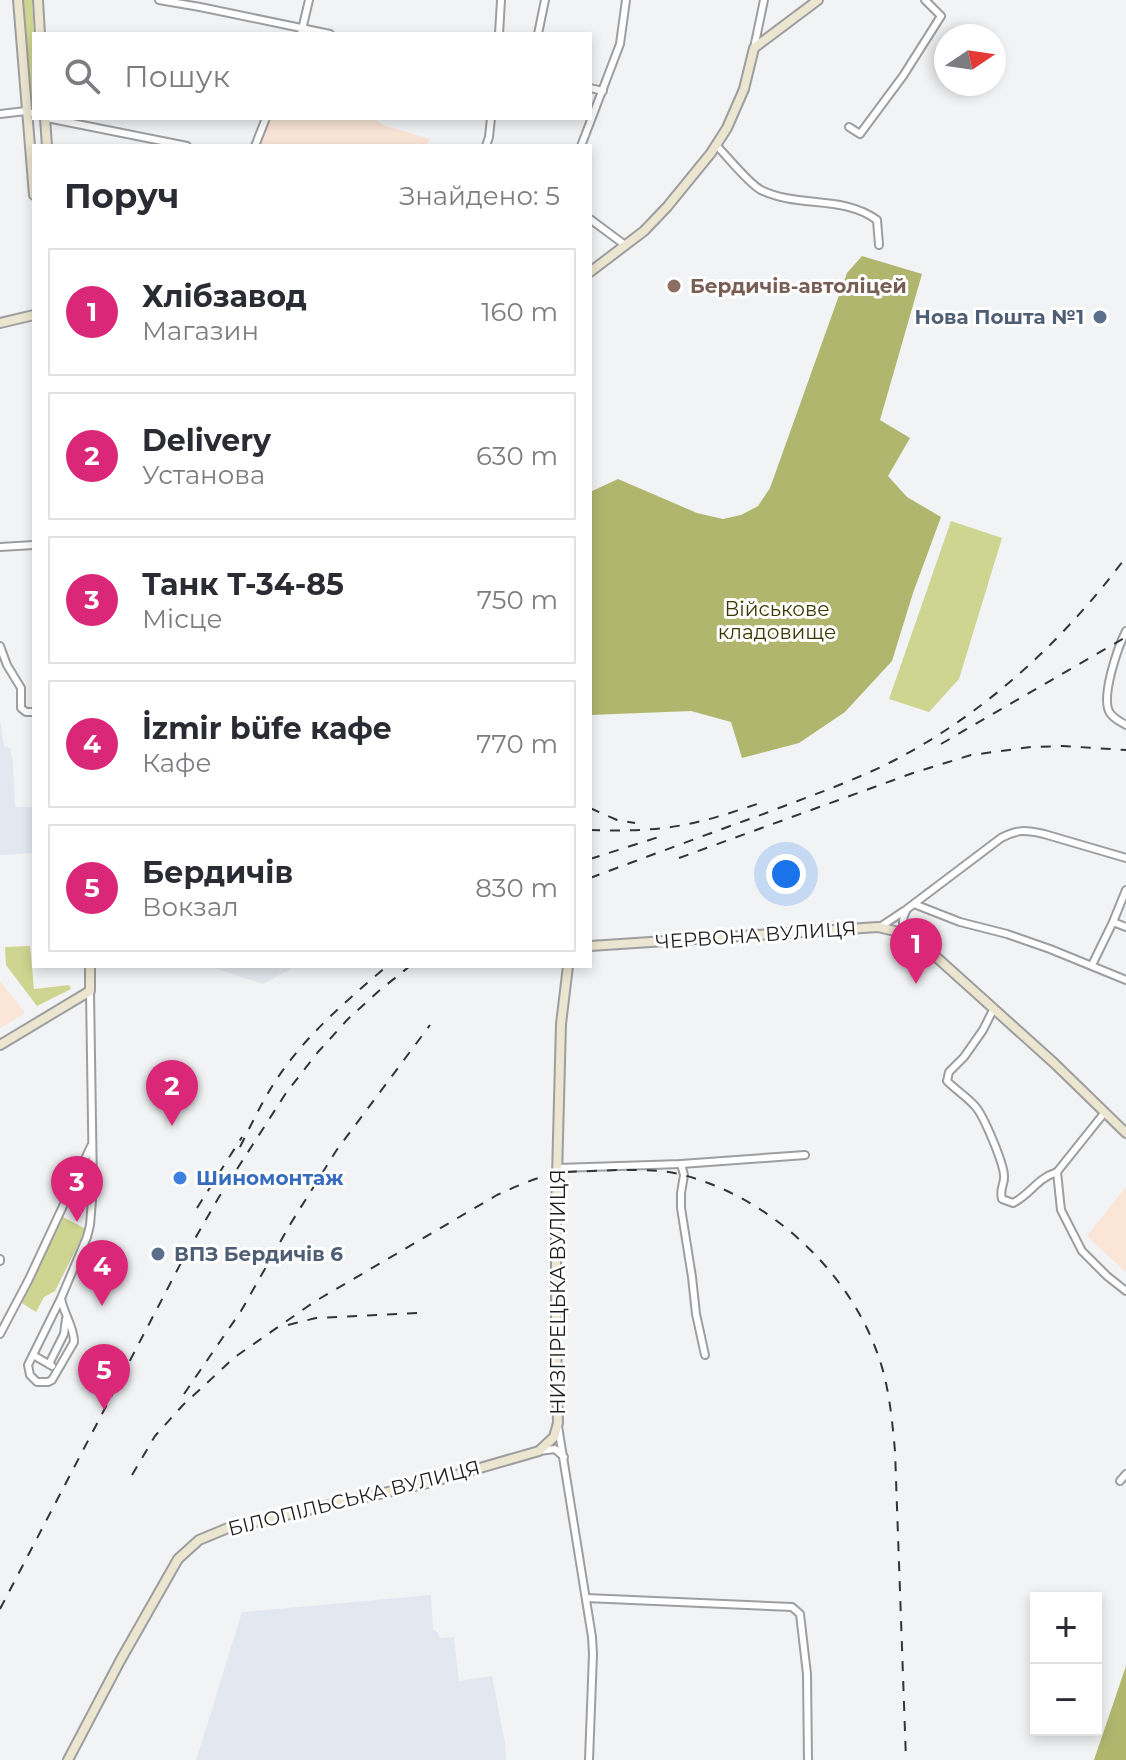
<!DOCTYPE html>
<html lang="uk">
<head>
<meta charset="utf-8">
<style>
  body { margin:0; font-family:Montserrat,sans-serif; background:#f2f2f3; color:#2b2b33 }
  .controls { position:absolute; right:24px; bottom:24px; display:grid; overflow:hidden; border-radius:0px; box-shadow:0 4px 12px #0003 }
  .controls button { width:72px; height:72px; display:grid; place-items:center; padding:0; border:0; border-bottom:2px solid #e1e1e2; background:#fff; color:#2b2b33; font:40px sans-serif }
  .compass { position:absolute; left:934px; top:24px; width:72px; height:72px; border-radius:50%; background:#fff; box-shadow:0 4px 12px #0003; rotate:77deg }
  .you { position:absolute; left:786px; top:874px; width:28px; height:28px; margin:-20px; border:6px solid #fff; border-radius:50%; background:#1a73e8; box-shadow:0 0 0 12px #1a73e833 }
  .badge { display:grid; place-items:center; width:52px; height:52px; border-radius:50%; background:#db2777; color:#fff; font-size:26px; font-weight:700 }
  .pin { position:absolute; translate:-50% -66px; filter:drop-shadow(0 2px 4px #0008) }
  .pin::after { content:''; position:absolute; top:42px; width:28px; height:24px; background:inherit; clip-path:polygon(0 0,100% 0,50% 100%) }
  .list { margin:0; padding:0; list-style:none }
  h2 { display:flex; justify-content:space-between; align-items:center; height:104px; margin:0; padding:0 32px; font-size:34px }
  h2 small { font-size:26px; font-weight:400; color:#7c7c81 }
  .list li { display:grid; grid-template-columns:52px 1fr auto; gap:24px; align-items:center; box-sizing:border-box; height:128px; margin:0 16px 16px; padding:0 16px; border:2px solid #e1e1e2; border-radius:0px }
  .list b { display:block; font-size:30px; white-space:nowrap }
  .list p { margin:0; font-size:26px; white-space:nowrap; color:#7c7c81 }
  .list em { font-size:26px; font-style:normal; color:#7c7c81 }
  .icon { flex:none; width:44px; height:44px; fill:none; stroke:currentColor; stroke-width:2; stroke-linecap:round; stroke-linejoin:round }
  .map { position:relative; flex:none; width:1126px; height:1760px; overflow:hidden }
  .search { position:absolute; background:#fff; box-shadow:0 4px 12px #0003; left:32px; top:32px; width:560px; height:88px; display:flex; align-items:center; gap:20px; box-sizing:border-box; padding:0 28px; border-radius:0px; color:#7c7c81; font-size:30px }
  .panel { position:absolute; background:#fff; box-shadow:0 4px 12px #0003; left:32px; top:144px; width:560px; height:824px; border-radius:0px }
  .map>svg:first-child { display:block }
  .built { fill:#e3e8f0 }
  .education { fill:#fae5d7 }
  .green { fill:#ced590 }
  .forest { fill:#b0b66e }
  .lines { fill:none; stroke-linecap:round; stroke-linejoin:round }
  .street-casing { stroke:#9d9ea0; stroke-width:10 }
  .secondary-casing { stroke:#9d9ea0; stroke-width:12 }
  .street { stroke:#fff; stroke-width:6 }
  .secondary { stroke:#ece5d0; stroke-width:8 }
  .rail { stroke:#343436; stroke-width:2; stroke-dasharray:10 10; stroke-linecap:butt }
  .education-dot { fill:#8d6e63; stroke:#fff; stroke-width:3 }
  .service-dot { fill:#5c6f8a; stroke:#fff; stroke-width:3 }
  .shop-dot { fill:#3f7fe0; stroke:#fff; stroke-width:3 }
  .labels { text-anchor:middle; stroke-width:6; stroke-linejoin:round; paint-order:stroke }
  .education-label { font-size:20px; font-weight:bold; fill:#785e54; stroke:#fff; text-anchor:start }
  .service-label { font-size:20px; font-weight:bold; fill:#4e5e75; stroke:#fff; text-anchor:end }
  .park-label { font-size:20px; fill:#373a00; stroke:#fff }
  .street-label { font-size:20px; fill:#1e1e1f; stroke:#fff }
  .shop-label { font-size:20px; font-weight:bold; fill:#366cbe; stroke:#fff; text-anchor:start }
</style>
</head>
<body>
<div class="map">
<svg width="1126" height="1760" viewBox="0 0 1126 1760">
  <rect width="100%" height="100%" fill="#f2f3f5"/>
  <g class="built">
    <path d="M0,720L4,746L10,748L13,762L15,807H34V853L0,855Z"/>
    <path d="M209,966H296L263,984Z"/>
    <path d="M431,1595L433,1629L438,1633L440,1638L454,1637L459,1681L492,1676L505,1743L506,1760H196L242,1612Z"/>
  </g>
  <g class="education">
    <path d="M270,118H373L383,125L429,139L427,146H258Z"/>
    <path d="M0,981L25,1013L0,1028Z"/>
    <path d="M1126,1187V1272L1087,1236Z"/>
  </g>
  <g class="green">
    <path d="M21,0H32L34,34V105L28,106Z"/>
    <path d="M951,521L1002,538L959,679L929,712L889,699Z"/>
    <path d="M30,946L34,989L69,985L71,989L37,1006L6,965L5,947Z"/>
    <path d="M63,1217L86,1229L55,1291L44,1297L36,1312L22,1303Z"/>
  </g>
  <g class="forest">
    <path d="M862,256L922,274L880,420L910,438L888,476L907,497L941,517L913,593L892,661L845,712L799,743L742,758L731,722L691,711L590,715V492L618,479L697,513L723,519L741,515L758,506L770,488L847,273Z"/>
    <path d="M1126,1666V1760H1094Z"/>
  </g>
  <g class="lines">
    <g class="street-casing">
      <g id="street">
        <path d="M159,0L200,7L330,34"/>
        <path d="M301,34L309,0"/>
        <path d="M499,34L501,0"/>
        <path d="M538,34L545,0"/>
        <path d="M754,48L764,0"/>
        <path d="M590,88L603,91"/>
        <path d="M0,114L26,111L34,114"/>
        <path d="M47,118L187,146"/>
        <path d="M849,127L860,134L903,76L941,16L925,0"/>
        <path d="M716,145C728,157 748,183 761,190C797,208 844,195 877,220L879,245"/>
        <path d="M255,146L266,118"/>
        <path d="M486,146L489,137L491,118"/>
        <path d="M581,146L620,44L626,0"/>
        <path d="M590,219L625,245"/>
        <path d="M0,547L34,545"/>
        <path d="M1126,631C1118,647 1100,698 1110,713C1114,719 1121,722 1126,725"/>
        <path d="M0,646L7,665L21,688V708L26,712H34"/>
        <path d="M914,904L960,922L1007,934L1050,949L1126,980"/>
        <path d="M1113,922L1126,927"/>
        <path d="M880,927L904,911"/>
        <path d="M907,934C901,925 902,919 907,909L1001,838C1018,829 1026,830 1044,834L1126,858"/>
        <path d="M1092,965L1113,922L1126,890"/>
        <path d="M993,1010L983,1030L964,1057L949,1072L947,1081C956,1090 967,1097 975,1106C984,1116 1003,1162 1004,1175C1005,1185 999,1188 1002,1199L1013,1203C1031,1194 1036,1179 1057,1172"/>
        <path d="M1105,1112L1057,1172L1061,1210L1082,1251L1107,1276L1126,1291"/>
        <path d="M681,1164L684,1175L681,1193V1208L692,1277L696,1314L705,1355"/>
        <path d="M558,1168L681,1164L805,1155"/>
        <path d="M0,1259V1261"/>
        <path d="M61,1298C63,1313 74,1326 74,1342L52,1380L48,1382H37L30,1375L28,1365L61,1298L87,1237L90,1225L93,1187L90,991"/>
        <path d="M0,1334L29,1279L91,1146"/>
        <path d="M33,1355L52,1366"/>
        <path d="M49,1364L64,1334L66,1319"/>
        <path d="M558,1426L592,1637L593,1654L589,1760"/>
        <path d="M539,1451L555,1449L564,1457"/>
        <path d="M1120,1481L1126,1474"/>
        <path d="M586,1598L792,1607L800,1614L807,1674L808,1760"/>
      </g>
    </g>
    <g class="secondary-casing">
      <g id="secondary">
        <path d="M18,0L34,195"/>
        <path d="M38,0L40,34"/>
        <path d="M45,118L47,146"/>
        <path d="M590,272L644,231L667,207L711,153L727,128L744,89L754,48L818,0"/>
        <path d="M0,323L34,315"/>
        <path d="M590,946L878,927L907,934L924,946L1054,1063L1126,1133"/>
        <path d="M0,1045L90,991V966"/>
        <path d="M68,1760L120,1661L178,1559L199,1540L228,1528L428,1483L539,1451L554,1437L558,1423L556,1338V1214L561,1024L568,966"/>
      </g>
    </g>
    <use href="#street" class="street"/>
    <use href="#secondary" class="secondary"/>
    <g class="rail">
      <path d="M941,744L1126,637"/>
      <path d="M590,808L617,820L635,823"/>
      <path d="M590,830C621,831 652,831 683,825C711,820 739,810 766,801"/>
      <path d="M679,858L913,773L971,755L1031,747L1063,746L1126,750"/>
      <path d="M590,859L665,835"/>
      <path d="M590,878C649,856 708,834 766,813C810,796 854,781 895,760C987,712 1065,639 1126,557"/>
      <path d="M240,1147C254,1119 267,1091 286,1066C314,1028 351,997 387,966"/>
      <path d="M197,1208L242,1137"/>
      <path d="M288,1325L316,1318L419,1313"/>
      <path d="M184,1394L241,1311L291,1223L336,1151L430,1025"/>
      <path d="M132,1475L155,1436L183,1405L235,1357L314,1302L497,1195C519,1185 543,1174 567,1172C583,1171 600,1171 616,1170C638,1170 661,1169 683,1175C769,1197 849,1271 878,1355C889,1385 892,1419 895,1451L906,1760"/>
      <path d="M0,1609L182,1261L219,1197L286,1093L318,1052L348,1019L380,990L410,966"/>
    </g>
  </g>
  <circle class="education-dot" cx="674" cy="286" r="8"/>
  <g class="service-dot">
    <circle cx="1100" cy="317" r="8"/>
    <circle cx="158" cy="1254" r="8"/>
  </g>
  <circle class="shop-dot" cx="180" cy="1178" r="8"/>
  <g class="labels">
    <g class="education-label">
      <text x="690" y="293">Бердичів-автоліцей</text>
    </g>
    <g class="service-label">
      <text x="1084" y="324">Нова Пошта №1</text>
      <text x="174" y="1261" text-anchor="start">ВПЗ Бердичів 6</text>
    </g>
    <g class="park-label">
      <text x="777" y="616">Військове<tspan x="777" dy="23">кладовище</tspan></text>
    </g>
    <g class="street-label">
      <text transform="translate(756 935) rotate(-4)" y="7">ЧЕРВОНА ВУЛИЦЯ</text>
      <text transform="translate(558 1292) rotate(-90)" y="7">НИЗГІРЕЦЬКА ВУЛИЦЯ</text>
      <text transform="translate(354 1498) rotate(-14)" y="7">БІЛОПІЛЬСЬКА ВУЛИЦЯ</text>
    </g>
    <g class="shop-label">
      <text x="196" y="1185">Шиномонтаж</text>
    </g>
  </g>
</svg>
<div class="controls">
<button>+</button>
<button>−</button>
</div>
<svg class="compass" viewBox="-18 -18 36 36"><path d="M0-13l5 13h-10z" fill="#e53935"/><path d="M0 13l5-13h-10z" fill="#7c7c81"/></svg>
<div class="you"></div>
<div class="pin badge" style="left:916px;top:984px">1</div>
<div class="pin badge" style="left:172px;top:1126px">2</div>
<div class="pin badge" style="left:77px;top:1222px">3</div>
<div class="pin badge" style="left:102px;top:1306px">4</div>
<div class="pin badge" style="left:104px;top:1410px">5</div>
<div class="search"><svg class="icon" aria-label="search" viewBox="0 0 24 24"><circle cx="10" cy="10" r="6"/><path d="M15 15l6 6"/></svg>Пошук</div>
<section class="panel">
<h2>Поруч<small>Знайдено: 5</small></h2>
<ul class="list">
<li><span class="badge">1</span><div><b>Хлібзавод</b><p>Магазин</p></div><em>160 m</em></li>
<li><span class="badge">2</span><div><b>Delivery</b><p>Установа</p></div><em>630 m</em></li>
<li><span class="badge">3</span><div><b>Танк Т-34-85</b><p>Місце</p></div><em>750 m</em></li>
<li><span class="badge">4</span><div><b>İzmir büfe кафе</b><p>Кафе</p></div><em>770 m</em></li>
<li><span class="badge">5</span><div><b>Бердичів</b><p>Вокзал</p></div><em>830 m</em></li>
</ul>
</section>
</div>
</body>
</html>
